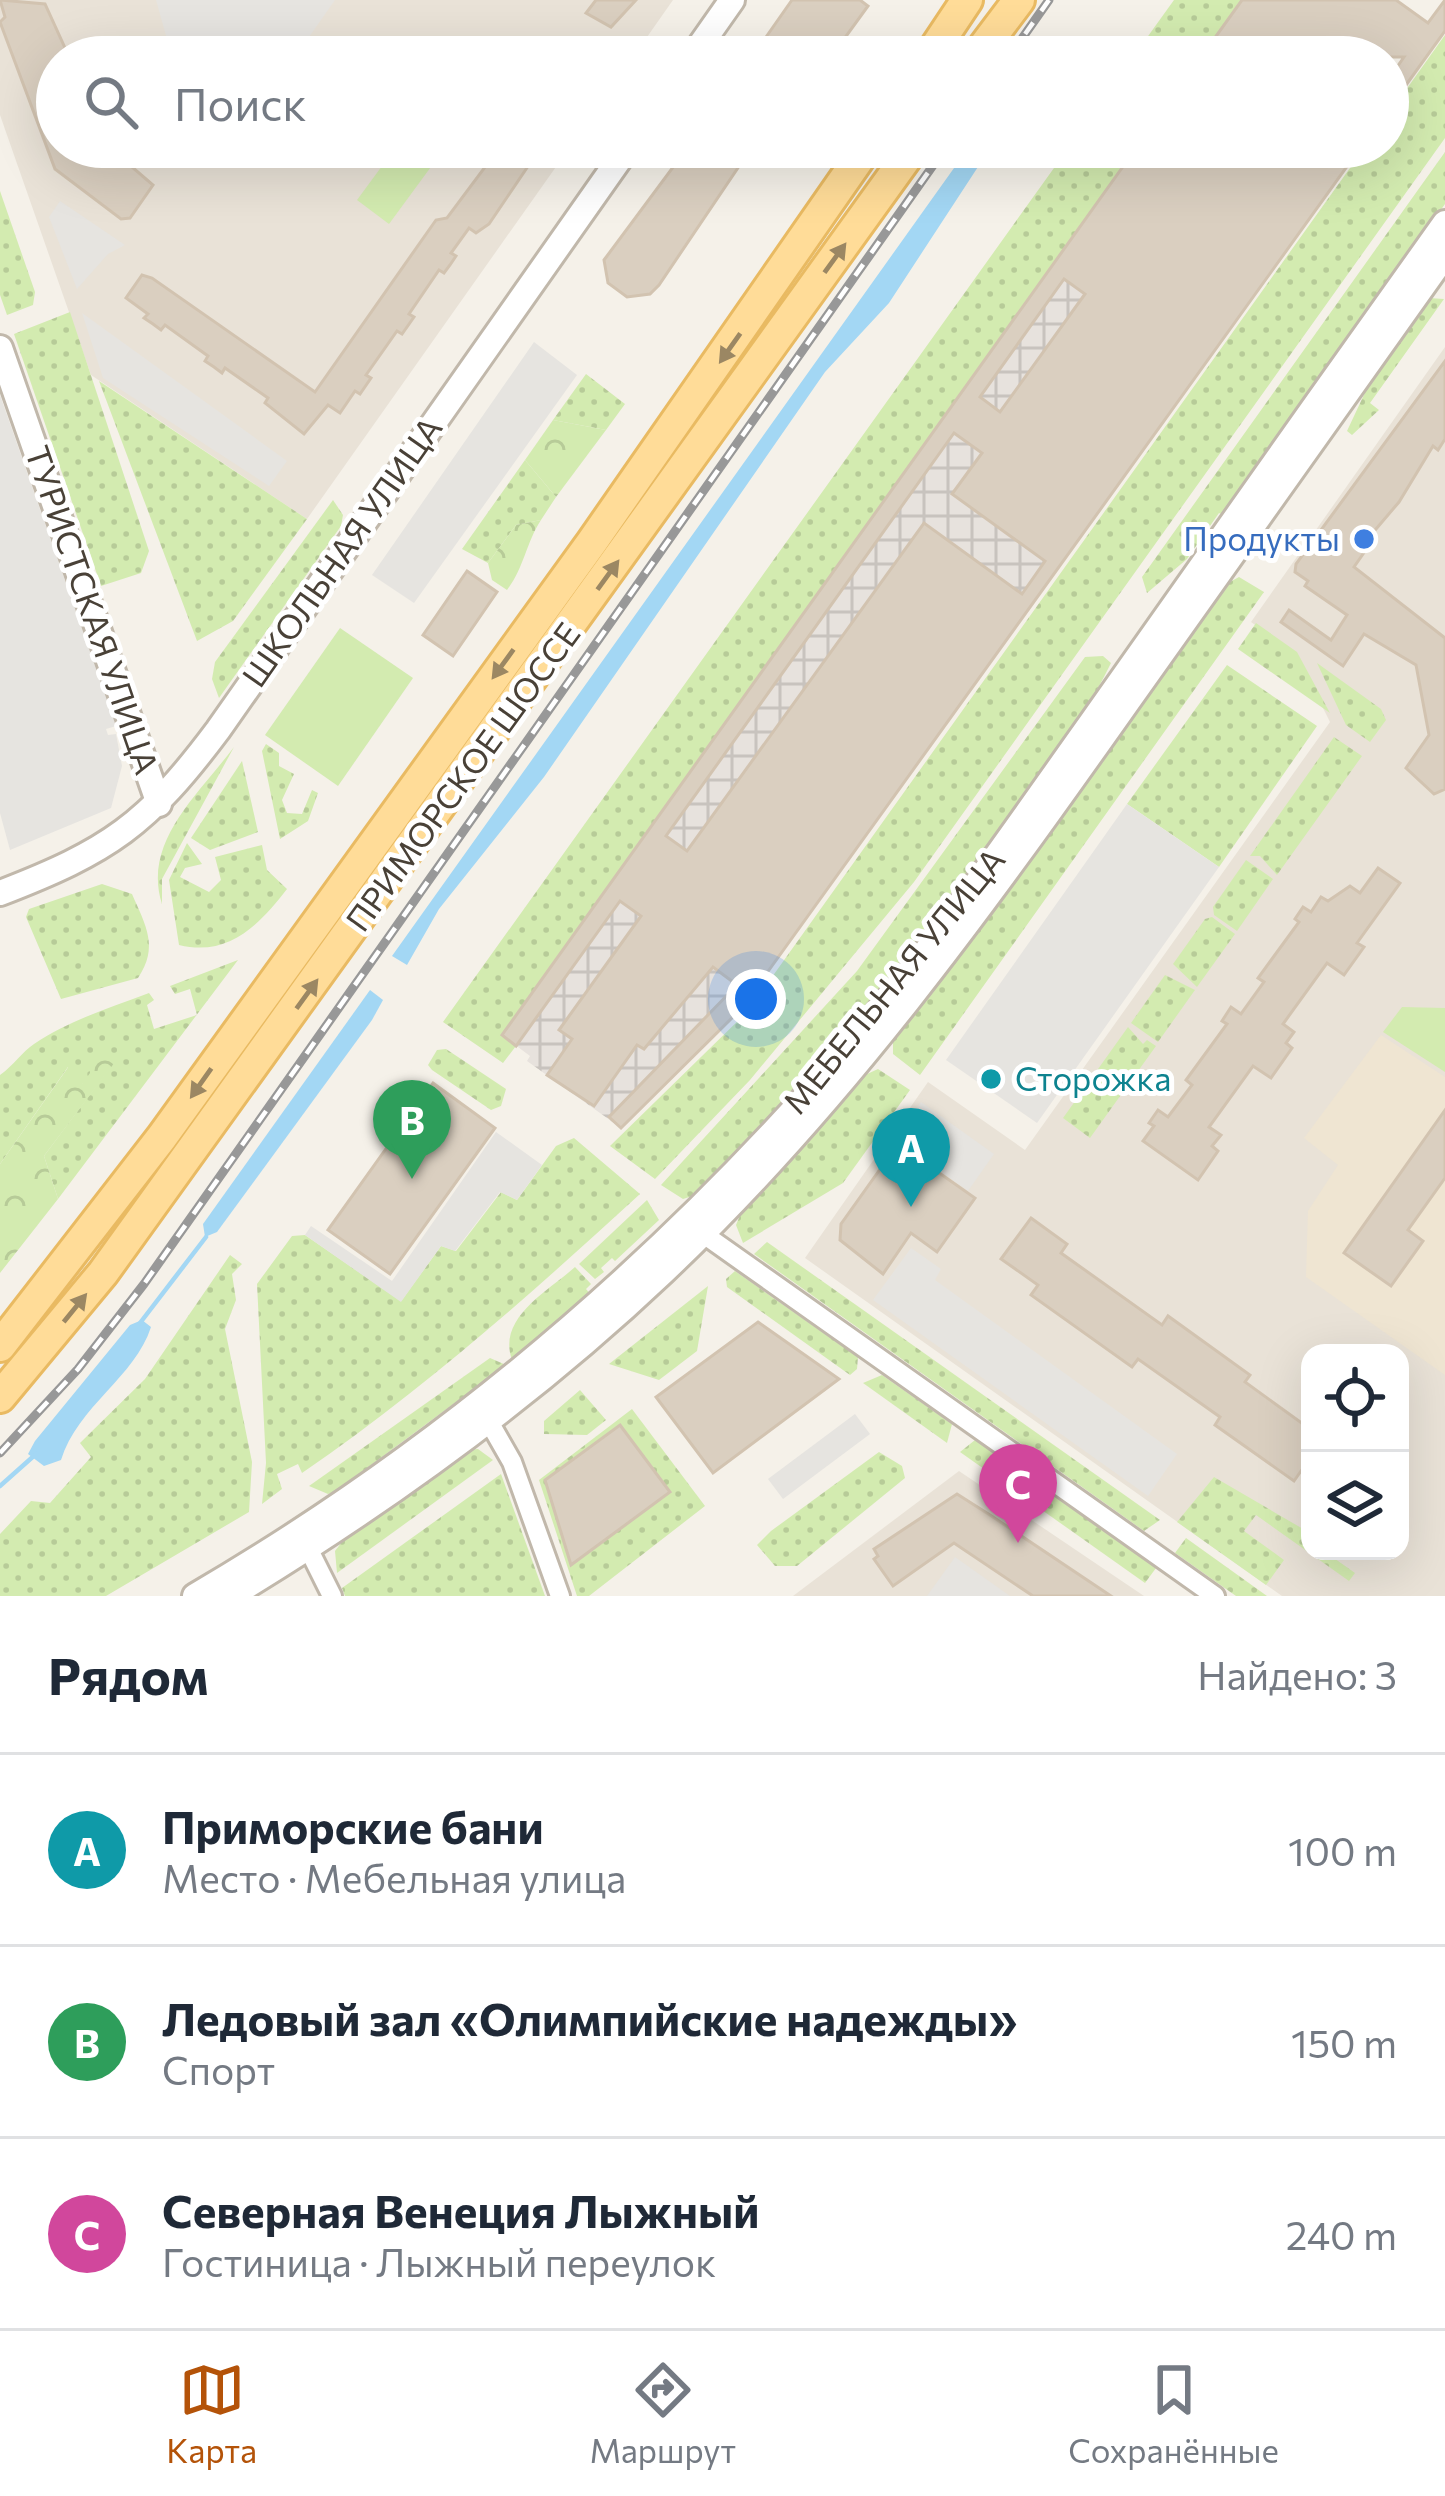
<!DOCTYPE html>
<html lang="ru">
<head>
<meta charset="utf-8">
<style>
  body { margin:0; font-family:Commissioner,sans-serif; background:#f6f6f7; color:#1f2937 }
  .controls { position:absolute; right:36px; bottom:36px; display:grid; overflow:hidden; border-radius:24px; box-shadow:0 12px 48px #0002 }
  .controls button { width:108px; height:108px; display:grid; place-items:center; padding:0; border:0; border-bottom:3px solid #e0e1e3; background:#fff; color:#1f2937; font:60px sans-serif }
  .you { position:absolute; left:756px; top:999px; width:42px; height:42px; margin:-30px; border:9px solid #fff; border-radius:50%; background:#1a73e8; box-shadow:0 0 0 18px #1a73e833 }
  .badge { display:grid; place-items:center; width:78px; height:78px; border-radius:50%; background:#b45309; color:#fff; font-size:39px; font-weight:700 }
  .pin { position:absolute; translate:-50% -99px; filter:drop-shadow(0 3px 6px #0008) }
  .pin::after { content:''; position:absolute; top:63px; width:42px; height:36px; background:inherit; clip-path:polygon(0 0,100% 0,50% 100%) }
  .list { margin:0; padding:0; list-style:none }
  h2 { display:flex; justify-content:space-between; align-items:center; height:156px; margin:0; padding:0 48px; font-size:51px }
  h2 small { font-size:39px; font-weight:400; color:#747a83 }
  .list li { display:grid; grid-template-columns:78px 1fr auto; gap:36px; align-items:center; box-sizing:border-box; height:192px; padding:0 48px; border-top:3px solid #e0e1e3 }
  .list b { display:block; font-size:45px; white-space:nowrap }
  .list p { margin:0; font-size:39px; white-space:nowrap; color:#747a83 }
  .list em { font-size:39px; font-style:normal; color:#747a83 }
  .icon { flex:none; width:66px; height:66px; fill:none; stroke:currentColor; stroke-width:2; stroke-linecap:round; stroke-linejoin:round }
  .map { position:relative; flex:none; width:1445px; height:1596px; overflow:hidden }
  .search { position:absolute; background:#fff; box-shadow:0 12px 48px #0002; left:36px; right:36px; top:36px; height:132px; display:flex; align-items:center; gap:30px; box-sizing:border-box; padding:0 42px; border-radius:66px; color:#747a83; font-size:45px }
  .sheet { height:732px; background:#fff }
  nav { display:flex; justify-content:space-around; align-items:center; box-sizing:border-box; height:168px; border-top:3px solid #e0e1e3; background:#fff; font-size:33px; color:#747a83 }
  nav a { display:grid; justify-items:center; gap:6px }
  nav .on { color:#b45309 }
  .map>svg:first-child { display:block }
  .residential { fill:#e9e2d7; fill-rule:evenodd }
  .industrial { fill:url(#industrial-grid) }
  .education { fill:#efe5d2 }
  .grass { fill:url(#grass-dots) }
  .forest { fill:url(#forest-crowns) }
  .park { fill:#d3ebb0 }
  .parking { fill:#e6e4e0 }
  .water { fill:#a3d7f4 }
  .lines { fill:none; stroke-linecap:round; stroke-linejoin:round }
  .stream { stroke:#a3d7f4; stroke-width:4.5 }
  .building { fill:#dacfc0; stroke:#d2c3b0; stroke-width:3; fill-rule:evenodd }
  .minor-casing { stroke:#c1b8ab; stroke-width:24 }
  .tertiary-casing { stroke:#c1b8ab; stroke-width:30 }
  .primary-casing { stroke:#e9ba62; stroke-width:36 }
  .minor { stroke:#fff; stroke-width:18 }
  .tertiary { stroke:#fff; stroke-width:24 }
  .primary { stroke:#ffdc98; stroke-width:30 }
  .rail-casing { stroke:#989898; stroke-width:9 }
  .rail { stroke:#fff; stroke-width:4.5; stroke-dasharray:14; stroke-linecap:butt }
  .oneway { fill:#9b8763 }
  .shop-dot { fill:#3f7fe0; stroke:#fff; stroke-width:4.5 }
  .culture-dot { fill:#0f9aa8; stroke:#fff; stroke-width:4.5 }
  .labels { text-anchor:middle; stroke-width:10; stroke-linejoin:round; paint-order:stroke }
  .shop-label { font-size:33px; fill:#366cbe; stroke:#fff; text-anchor:end }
  .street-label { font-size:33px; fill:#494137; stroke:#fff }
  .culture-label { font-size:33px; fill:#0d838f; stroke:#fff; text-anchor:start }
</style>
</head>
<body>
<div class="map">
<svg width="1445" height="1596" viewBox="0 0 1445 1596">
  <defs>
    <pattern id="industrial-grid" width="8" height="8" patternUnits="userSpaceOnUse" patternTransform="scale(3)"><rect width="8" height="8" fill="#e7e2dd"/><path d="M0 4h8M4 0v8" fill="none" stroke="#c8c3be"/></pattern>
    <pattern id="grass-dots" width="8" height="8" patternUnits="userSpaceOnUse" patternTransform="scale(3)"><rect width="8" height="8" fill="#d3ebb0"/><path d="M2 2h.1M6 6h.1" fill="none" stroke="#b7cb98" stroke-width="1.8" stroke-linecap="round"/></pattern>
    <pattern id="forest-crowns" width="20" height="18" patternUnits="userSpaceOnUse" patternTransform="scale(3)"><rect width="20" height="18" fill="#d3ebb0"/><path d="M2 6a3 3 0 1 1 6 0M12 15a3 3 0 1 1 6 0" fill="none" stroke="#b7cb98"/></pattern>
  </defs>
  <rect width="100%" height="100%" fill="#f5f1e9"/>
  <g class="residential">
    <path d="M0,0H673L633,57H57V147H570L307,519L91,375L0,115Z"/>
    <path d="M1445,347V1596H1282L805,1258L928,1082L1025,1150L1330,722L1296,654L1251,622ZM1310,1353H1400V1551H1310Z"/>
    <path d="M959,1471L1144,1596H793Z"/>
  </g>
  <path class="industrial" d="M1137,147H1362L742,1008L621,1128L527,1061L530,1056L502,1035Z"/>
  <path class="education" d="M1381,1035L1445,1077V1375L1306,1277L1308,1211L1338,1165L1304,1138Z"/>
  <g class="grass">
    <path d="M1174,0H1242L1201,57H1133Z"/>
    <path d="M1445,35V138L914,882L750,1080L655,1179L610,1146L747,1012L1365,147H1388V115Z"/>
    <path d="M1069,147H1137L502,1034L516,1046L503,1063L443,1022Z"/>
    <path d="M1445,152V204L1225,516L1219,513L1187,559L1147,593L1142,577Z"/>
    <path d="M0,191L35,292L33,305L7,315L0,295Z"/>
    <path d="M1429,298L1444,299L1370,403L1379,410L1352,435L1347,431L1369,384Z"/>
    <path d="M70,312L149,551L141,573L101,586L14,334Z"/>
    <path d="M586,374L625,404L606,430L553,420Z"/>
    <path d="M99,381L307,519L233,621L197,641Z"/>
    <path d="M525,460L556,497L541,520L516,525L488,563L462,549Z"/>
    <path d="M333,500L343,515L341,526L219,698L212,679L215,662Z"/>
    <path d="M1239,577L1264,592L920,1075L893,1054V1042L979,931L1228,583Z"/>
    <path d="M1256,623L1297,652L1330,713L1238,649Z"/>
    <path d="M1103,656L1111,663C1083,721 1044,771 1007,824C913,956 810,1078 696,1195L683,1199L661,1185L857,971L1085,657Z"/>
    <path d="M1317,663L1381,709L1386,720L1370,742L1346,725Z"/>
    <path d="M1227,665L1317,726L1219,867L1127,804Z"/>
    <path d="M1334,737L1362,756L1277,875L1260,856H1250Z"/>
    <path d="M266,744L279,753V766L294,774L282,800L287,813L302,814L312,790L318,793L308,821L280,839L262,751Z"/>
    <path d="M234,747L162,879V904C142,842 199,794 234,747Z"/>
    <path d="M242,761L258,832L210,850L191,838Z"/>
    <path d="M187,843L202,864L185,868L180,877L209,892L221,880L215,857L262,845L267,870L287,889C259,925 229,957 179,945L169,880Z"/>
    <path d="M1246,860L1273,879L1237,931L1214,915L1213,907Z"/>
    <path d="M102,884L132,894C146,926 159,947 138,978L61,999L26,917L29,909Z"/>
    <path d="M1212,917L1235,934L1197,987L1173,964L1205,919Z"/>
    <path d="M238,960L58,1199L44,1156L117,1058L81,1085L68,1067L0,1164V1075C14,1065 22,1052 34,1044C70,1020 109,1008 149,993L154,1000L147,1005L154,1029L197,1015L190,989L175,994L170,986Z"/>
    <path d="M1165,975L1195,990L1158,1042L1131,1023Z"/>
    <path d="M1128,1027L1143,1044L1147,1040L1156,1046L1090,1138L1063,1118Z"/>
    <path d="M446,1049L506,1089L501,1106L491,1110L432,1070L428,1065L437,1050Z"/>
    <path d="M878,1069L910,1090L843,1183L743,1243L736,1225L743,1208L865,1075Z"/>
    <path d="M574,1138L640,1194C531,1294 424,1389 302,1473L298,1464L277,1474L282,1489L262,1504L266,1463L257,1284L292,1236L305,1235L401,1301L441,1246L456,1251L501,1192L517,1200L556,1146Z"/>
    <path d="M647,1200L659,1220L615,1261L612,1258L601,1268L604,1272L595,1279L579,1264Z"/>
    <path d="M767,1242L1160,1520L1144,1531L754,1254Z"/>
    <path d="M230,1255L242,1264L232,1274L236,1300L225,1329L252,1462L249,1512L106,1596H0V1534L31,1501L50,1503L91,1457L80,1443L145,1379Z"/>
    <path d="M575,1267L591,1284L586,1289L591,1295L512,1360C497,1318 547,1292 575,1267Z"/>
    <path d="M735,1271L858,1357L857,1369L850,1375L727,1287L726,1279Z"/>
    <path d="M708,1286L697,1351L659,1380L609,1364Z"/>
    <path d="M490,1358L506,1365L336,1491L328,1494L309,1486Z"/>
    <path d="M882,1375L952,1424L947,1443L863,1383Z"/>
    <path d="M580,1390L606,1420L587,1435L544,1434V1421Z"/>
    <path d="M632,1409L705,1506L589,1596H577L539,1480Z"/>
    <path d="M975,1440L1156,1568L1145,1583L960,1452Z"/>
    <path d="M478,1449L493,1460L337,1573L335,1551L348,1534L466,1450Z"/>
    <path d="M879,1452L902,1466L905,1478L797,1566H775L757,1545L771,1531Z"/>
    <path d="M501,1474L545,1596H345L342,1588Z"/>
    <path d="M1214,1477L1310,1533V1551H1324L1355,1573L1349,1581L1256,1515L1244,1531L1284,1560L1266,1585L1177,1522Z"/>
    <path d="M1186,1538L1267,1596H1236L1175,1553Z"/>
  </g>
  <g class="forest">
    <path d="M553,420L606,430L556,497L525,460Z"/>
    <path d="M541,520C526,543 524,568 507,590L492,580L488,563L516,525Z"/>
    <path d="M90,1055L118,1058L44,1156L58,1199L0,1273V1164L69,1066L82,1084L90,1073Z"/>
  </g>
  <g class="park">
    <path d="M396,147H418L436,160L389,224L357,200Z"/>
    <path d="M340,628L413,678L338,786L265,735Z"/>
    <path d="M1402,1007L1445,1008V1072L1383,1032Z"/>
  </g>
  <g class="parking">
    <path d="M156,0H335L295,57H172Z"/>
    <path d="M60,201L125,245L108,254L77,289L49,217Z"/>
    <path d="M82,313L287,461L269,486L103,378Z"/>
    <path d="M534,342L577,375L414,603L372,575Z"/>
    <path d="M0,395L116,726L106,729L108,735L116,734L122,766L111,808L10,850L0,813Z"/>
    <path d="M1127,804L1219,867L1037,1123L946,1060Z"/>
    <path d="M921,1102L994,1154L968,1191L894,1139Z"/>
    <path d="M496,1132L542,1165L517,1200L500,1192L455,1251L441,1246L401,1302L305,1235L311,1226L392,1281Z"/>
    <path d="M911,1248L941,1269L935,1280L1177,1454L1148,1496L873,1300Z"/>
    <path d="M855,1414L870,1434L783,1499L768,1479Z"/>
    <path d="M955,1557L1010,1596H927Z"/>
  </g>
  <g class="water">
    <path d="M969,147H991L889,303L825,372L544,777L439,909L407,965L392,956Z"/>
    <path d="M370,990L383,1000L372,1020L217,1232L205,1237L203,1224Z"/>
    <path d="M142,1320L151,1327C135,1377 78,1406 61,1460L44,1466L28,1454L35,1441L130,1325Z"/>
  </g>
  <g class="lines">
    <g class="stream">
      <path d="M140,1323L206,1237"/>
      <path d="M0,1486L36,1454"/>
    </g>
  </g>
  <g class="building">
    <path d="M0,0L45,4L65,48L63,57H57V147H98L124,160L153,185L130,218L121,219L55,169L0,22L5,17Z"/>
    <path d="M596,0H636L611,27L586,13Z"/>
    <path d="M792,0H860L868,6L831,57H752Z"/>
    <path d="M1242,0H1396L1428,23L1445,0V31L1388,110V80L1404,57H1255L1234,42L1223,57H1201Z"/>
    <path d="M500,147H541L489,224L476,233L469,228L451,253L456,256L450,265L444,273L439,270L409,314L414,317L402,334L397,331L366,375L371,378L360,394L355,391L340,413L328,405L304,434L265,403L268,398L225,368L222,373L214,367L205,361L208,356L165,325L161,330L153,324L144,318L148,314L126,298L142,275L152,278L315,392L436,220L447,218Z"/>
    <path d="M688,147H752L659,285L650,294L627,297L608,283L604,260Z"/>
    <path d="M1137,147H1361L741,1009L621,1128L609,1117L737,985L713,967L644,1049L637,1045L594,1106L547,1075L572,1039L559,1030L641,916L620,901L516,1046L502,1035ZM1064,279L1085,294L1000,412L980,397ZM954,433L982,453L952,494L1045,561L1022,594L924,523L687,851L666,836Z"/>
    <path d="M1445,361V439L1438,450L1433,446L1399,502L1365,542L1370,544L1354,567L1445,638V789L1434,794L1406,768L1429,735L1416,665L1364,634L1343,666L1281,622L1289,610L1331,640L1347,615L1305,586L1308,581L1295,572L1296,564Z"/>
    <path d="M467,571L497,592L453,656L423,635Z"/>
    <path d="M1378,868L1400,883L1357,943L1364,947L1344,975L1327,963L1283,1024L1294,1032L1286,1043L1292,1048L1271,1078L1253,1066L1209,1127L1221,1135L1212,1146L1218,1151L1198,1180L1143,1141L1154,1126L1149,1123L1158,1110L1168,1117L1192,1085L1186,1080L1227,1024L1222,1021L1231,1007L1241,1014L1264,982L1258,978L1299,922L1295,919L1303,907L1311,912L1321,897L1328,901L1350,886L1360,893Z"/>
    <path d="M433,1083L495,1128L390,1274L328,1230Z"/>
    <path d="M1445,1110V1178L1408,1230L1423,1241L1391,1286L1344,1253Z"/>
    <path d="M898,1144L975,1198L937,1252L911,1233L883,1274L840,1240L841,1224Z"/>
    <path d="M1031,1218L1067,1244L1061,1253L1162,1325L1168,1316L1250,1375L1245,1382L1310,1429V1477L1301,1471L1294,1481L1215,1425L1220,1417L1138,1359L1132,1367L1031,1295L1038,1285L1001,1259Z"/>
    <path d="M758,1322L839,1379L713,1473L656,1397Z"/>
    <path d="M620,1425L670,1492L571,1565L545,1480Z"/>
    <path d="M957,1494L990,1515L1111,1596H1033L954,1543L893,1586L874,1559L878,1556L874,1549Z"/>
  </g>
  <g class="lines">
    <g class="minor-casing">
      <g id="minor">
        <path d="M695,1228L1215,1596"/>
        <path d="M484,1413L512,1462L560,1596"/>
        <path d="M302,1536L332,1596"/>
      </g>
    </g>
    <g class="tertiary-casing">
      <g id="tertiary">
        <path d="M692,57L732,0"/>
        <path d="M0,348L159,804"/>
        <path d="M0,893C109,851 147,825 218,730L628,147"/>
        <path d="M195,1596C428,1460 638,1285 818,1083C919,971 1004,845 1091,723C1209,556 1326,389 1445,223"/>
        <path d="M230,1596C384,1503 532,1396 663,1272C842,1103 984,905 1126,704C1232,554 1338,404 1445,255"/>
      </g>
    </g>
    <g class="primary-casing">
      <g id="primary">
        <path d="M929,57L967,0"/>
        <path d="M976,57L1019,0"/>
        <path d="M0,1346L162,1137L592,542L867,147"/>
        <path d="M0,1397L103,1273L914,147"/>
      </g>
    </g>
    <use href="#minor" class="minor"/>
    <use href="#tertiary" class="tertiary"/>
    <use href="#primary" class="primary"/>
    <g class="rail-casing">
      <g id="rail">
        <path d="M1009,57L1049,0"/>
        <path d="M0,1453L78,1369L144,1284L946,147"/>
      </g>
    </g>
    <use href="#rail" class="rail"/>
  </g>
  <defs><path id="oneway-solid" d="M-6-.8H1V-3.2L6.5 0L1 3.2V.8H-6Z" transform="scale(3)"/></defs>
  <g class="oneway">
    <use href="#oneway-solid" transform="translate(835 258) rotate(-54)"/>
    <use href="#oneway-solid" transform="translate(730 348) rotate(125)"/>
    <use href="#oneway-solid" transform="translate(608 575) rotate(-54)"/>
    <use href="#oneway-solid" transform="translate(503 664) rotate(126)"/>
    <use href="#oneway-solid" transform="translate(307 994) rotate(-54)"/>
    <use href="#oneway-solid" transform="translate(201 1083) rotate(125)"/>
    <use href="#oneway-solid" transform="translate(75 1308) rotate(-51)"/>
  </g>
  <circle class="shop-dot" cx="1364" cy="539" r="12"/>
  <circle class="culture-dot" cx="991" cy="1079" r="12"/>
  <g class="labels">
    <g class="shop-label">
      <text x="1340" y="551">Продукты</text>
    </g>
    <g class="street-label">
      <text transform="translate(342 552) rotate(-55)" y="12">ШКОЛЬНАЯ УЛИЦА</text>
      <text transform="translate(92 610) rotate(71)" y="12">ТУРИСТСКАЯ УЛИЦА</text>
      <text transform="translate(463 777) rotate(-54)" y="12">ПРИМОРСКОЕ ШОССЕ</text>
      <text transform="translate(894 981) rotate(-51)" y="12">МЕБЕЛЬНАЯ УЛИЦА</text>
    </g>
    <g class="culture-label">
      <text x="1015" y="1091">Сторожка</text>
    </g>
  </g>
</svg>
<div class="controls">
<button><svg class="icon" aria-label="locate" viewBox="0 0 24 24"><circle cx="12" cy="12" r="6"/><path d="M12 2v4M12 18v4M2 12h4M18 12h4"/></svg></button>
<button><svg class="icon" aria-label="layers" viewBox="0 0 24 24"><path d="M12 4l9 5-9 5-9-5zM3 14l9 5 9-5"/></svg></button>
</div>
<div class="you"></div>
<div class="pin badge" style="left:911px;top:1207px;background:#0f9aa8">A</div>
<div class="pin badge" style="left:412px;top:1179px;background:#2e9e5b">B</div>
<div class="pin badge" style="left:1018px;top:1543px;background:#d1479c">C</div>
<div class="search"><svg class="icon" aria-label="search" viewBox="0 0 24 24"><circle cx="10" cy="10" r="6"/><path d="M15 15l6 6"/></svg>Поиск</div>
</div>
<section class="sheet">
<h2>Рядом<small>Найдено: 3</small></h2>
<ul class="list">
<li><span class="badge" style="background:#0f9aa8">A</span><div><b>Приморские бани</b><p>Место · Мебельная улица</p></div><em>100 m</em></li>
<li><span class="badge" style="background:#2e9e5b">B</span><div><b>Ледовый зал «Олимпийские надежды»</b><p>Спорт</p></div><em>150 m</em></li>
<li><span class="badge" style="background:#d1479c">C</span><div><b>Северная Венеция Лыжный</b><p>Гостиница · Лыжный переулок</p></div><em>240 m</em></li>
</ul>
</section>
<nav>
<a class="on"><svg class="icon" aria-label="map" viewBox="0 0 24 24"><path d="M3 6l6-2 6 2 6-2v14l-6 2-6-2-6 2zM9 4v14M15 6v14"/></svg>Карта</a>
<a><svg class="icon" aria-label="directions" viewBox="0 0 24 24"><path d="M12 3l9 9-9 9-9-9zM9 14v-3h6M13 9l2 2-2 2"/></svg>Маршрут</a>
<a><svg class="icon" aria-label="saved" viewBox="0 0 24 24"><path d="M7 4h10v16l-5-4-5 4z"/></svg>Сохранённые</a>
</nav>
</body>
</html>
